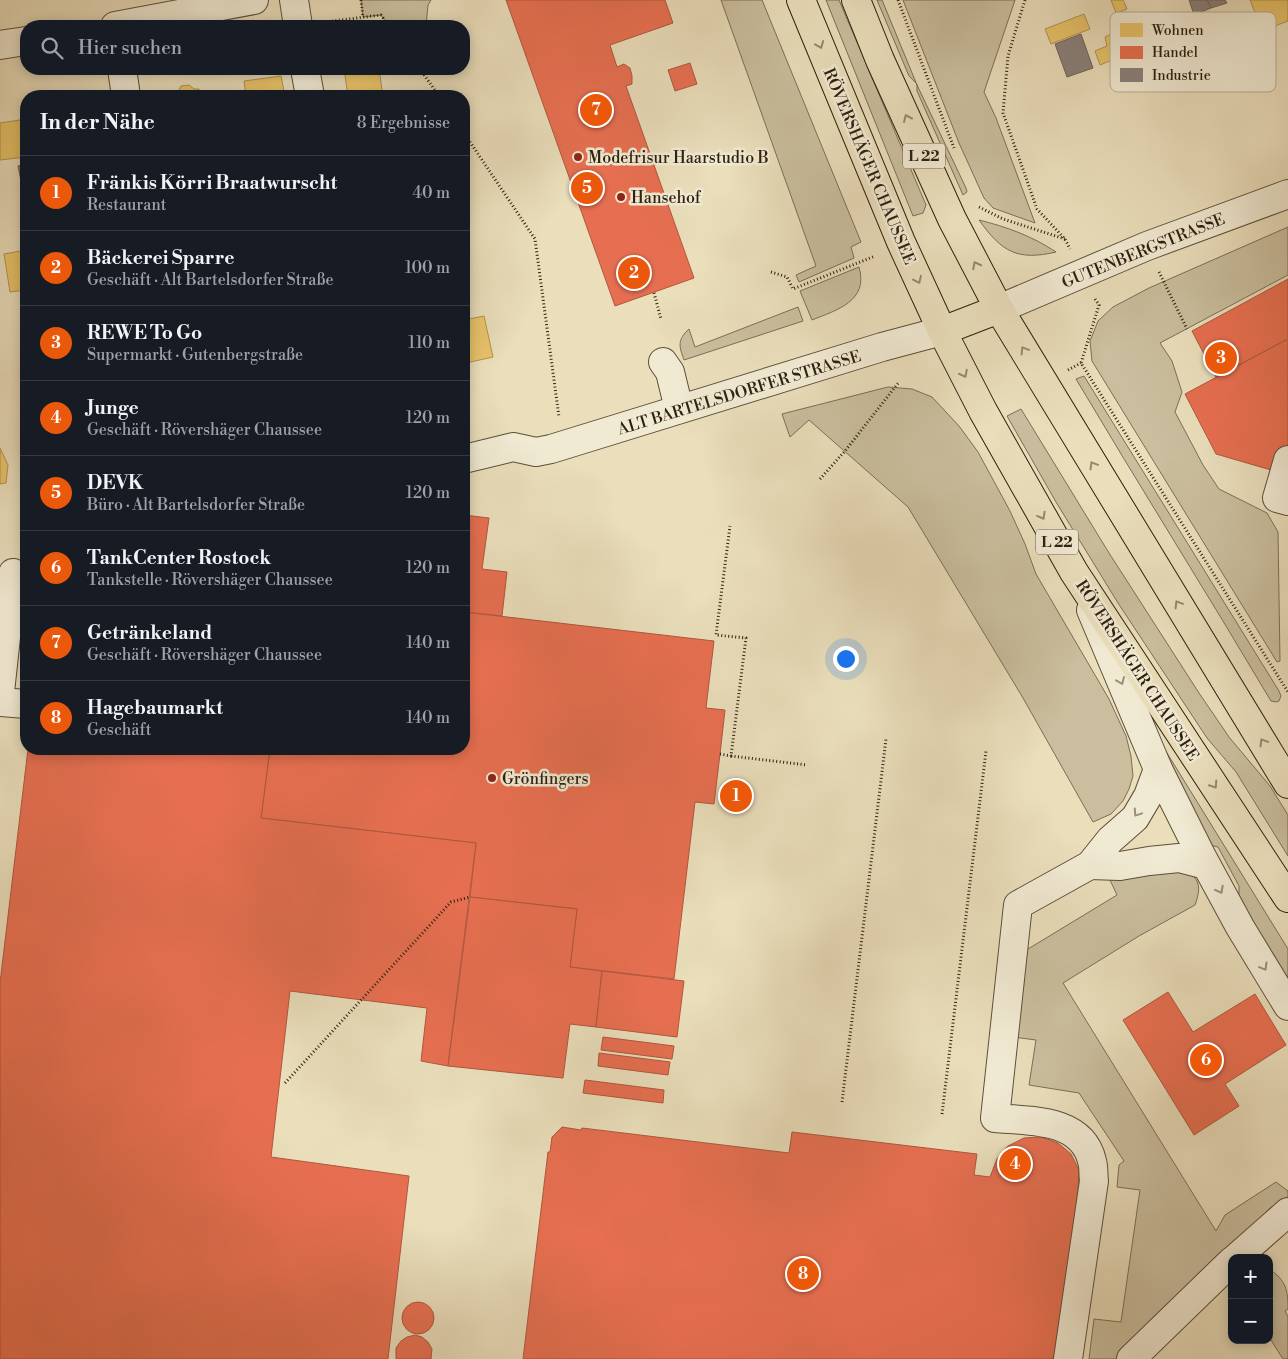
<!DOCTYPE html>
<html lang="de">
<head>
<meta charset="utf-8">
<style>
  body { margin:0; font-family:"Libre Bodoni",serif; background:#20242c; color:#f1f3f6 }
  .controls { position:absolute; right:15px; bottom:15px; display:grid; overflow:hidden; border-radius:10px; box-shadow:0 2px 12px #0003 }
  .controls button { width:45px; height:45px; display:grid; place-items:center; padding:0; border:0; border-bottom:1px solid #363941; background:#171b24; color:#f1f3f6; font:25px sans-serif }
  .you { position:absolute; left:845px; top:658px; width:18px; height:18px; margin:-12px; border:4px solid #fff; border-radius:50%; background:#1a73e8; box-shadow:0 0 0 8px #1a73e833 }
  .badge { display:grid; place-items:center; width:32px; height:32px; border-radius:50%; background:#ea580c; color:#fff; font-size:16px; font-weight:700 }
  .pin { position:absolute; translate:-50% -50%; border:2px solid #fff; box-shadow:0 1px 5px #0006 }
  .list { margin:0; padding:0; list-style:none }
  h2 { display:flex; justify-content:space-between; align-items:center; height:65px; margin:0; padding:0 20px; font-size:21px }
  h2 small { font-size:16px; font-weight:400; color:#9ea1a6 }
  .list li { display:grid; grid-template-columns:32px 1fr auto; gap:15px; align-items:center; box-sizing:border-box; height:75px; padding:0 20px; border-top:1px solid #363941 }
  .list b { display:block; font-size:19px; white-space:nowrap }
  .list p { margin:0; font-size:16px; white-space:nowrap; color:#9ea1a6 }
  .list em { font-size:16px; font-style:normal; color:#9ea1a6 }
  .icon { flex:none; width:28px; height:28px; fill:none; stroke:currentColor; stroke-width:2; stroke-linecap:round; stroke-linejoin:round }
  .map { position:relative; flex:none; width:1288px; height:1359px; overflow:hidden }
  .search { position:absolute; background:#171b24; box-shadow:0 2px 12px #0003; left:20px; top:20px; width:450px; height:55px; display:flex; align-items:center; gap:12px; box-sizing:border-box; padding:0 18px; border-radius:20px; color:#9ea1a6; font-size:19px }
  .panel { position:absolute; background:#171b24; box-shadow:0 2px 12px #0003; left:20px; top:90px; width:450px; height:665px; border-radius:20px }
  .map>svg:first-child { display:block }
  .green { fill:#cabe9e; stroke:#7c6e56 }
  .homes { fill:#e9c46a; stroke:#b1924f }
  .shops { fill:#e76f51; stroke:#af573d }
  .industry { fill:#8a817c; stroke:#6e645b }
  .lines { fill:none; stroke-linecap:round; stroke-linejoin:round }
  .minor-casing { stroke:#5c4f3a; stroke-width:30 }
  .major-casing { stroke:#2d1f0f; stroke-width:30 }
  .path { stroke:#2d1f0f; stroke-width:3; stroke-dasharray:1 2.5; stroke-linecap:butt }
  .minor { stroke:#f1ead3; stroke-width:28 }
  .major { stroke:#eadebb; stroke-width:28 }
  .oneway { stroke:#95886e }
  .oneway2 { stroke:#998f7b }
  .poi-dot { fill:#8f2418; stroke:#f1ead3; stroke-width:2 }
  .labels { text-anchor:middle; stroke-width:5; stroke-linejoin:round; paint-order:stroke }
  .shield { fill:#f1ead3; stroke:#685c4a; stroke-width:1 }
  .shield-label { font-size:15px; font-weight:bold; fill:#2d1f0f }
  .poi-label { font-size:16px; fill:#2d1f0f; stroke:#f1ead3; text-anchor:start }
  .street-label { font-size:16px; fill:#2d1f0f; stroke:#f1ead3 }
  .key { fill:#f1ead3; stroke:#b6ad98; stroke-width:1 }
  .key-label { font-size:14px; fill:#2d1f0f }
</style>
</head>
<body>
<div class="map">
<svg width="1288" height="1359" viewBox="0 0 1288 1359">
  <rect width="100%" height="100%" fill="#eadebb"/>
  <filter id="stains"><feTurbulence type="fractalNoise" baseFrequency=".004" numOctaves="4"/><feColorMatrix values="0 0 0 0 .2 0 0 0 0 .09 0 0 0 0 .02 0 0 0 .5 -.17"/></filter>
  <radialGradient id="worn" r=".72"><stop offset=".6" stop-color="#630" stop-opacity="0"/><stop offset="1" stop-color="#630" stop-opacity=".3"/></radialGradient>
  <g class="green">
    <path d="M361,0H431L428,5L426,26H389L381,15L363,17Z"/>
    <path d="M721,0H762L861,242L851,247L854,258L799,282L796,275L816,266Z"/>
    <path d="M826,0H839L926,205L923,213L913,216Z"/>
    <path d="M877,0H882L917,85L966,188L967,192L963,195L917,91V84L909,76Z"/>
    <path d="M903,0H1015L984,92L996,118L1035,223L993,208L984,198L959,143Z"/>
    <path d="M979,220C1007,227 1032,236 1056,252C1017,261 1002,252 979,220Z"/>
    <path d="M1288,227V275L1160,343L1172,361L1182,392L1175,412L1203,465L1219,489L1267,513L1278,532L1280,661L1277,662L1092,361L1090,341L1098,321L1113,307L1149,288Z"/>
    <path d="M859,267C869,301 837,310 812,320L800,291Z"/>
    <path d="M798,307L803,321L684,360C679,346 677,340 689,329L695,347Z"/>
    <path d="M1084,376L1279,691L1281,696L1279,701L1276,702L1271,701C1207,593 1140,487 1076,379Z"/>
    <path d="M888,387L912,389L932,397L959,426L978,452L1010,511L1025,544L1036,574L1109,699L1126,736L1131,756L1133,776L1129,789L1123,801L1111,814L1093,822L1023,698L908,507L809,420L790,437L782,414Z"/>
    <path d="M1021,409L1109,553L1199,693L1229,737L1270,786L1288,815V856L1236,772L1207,738L1118,603L1056,502L1007,416Z"/>
    <path d="M1159,740L1288,949V979L1239,900V886L1218,847L1206,844Z"/>
    <path d="M1158,868C1184,871 1208,871 1195,905L1139,936L1063,983L1216,1231L1225,1215L1276,1182L1288,1191V1207L1283,1211L1271,1207L1215,1265L1118,1359H1089L1094,1319L1121,1322L1140,1190L1117,1187L1119,1165L1124,1161L1079,1093L1029,1085L1036,1040L1013,1037L1023,952L1117,895L1110,880Z"/>
    <path d="M1269,1269C1286,1280 1288,1290 1288,1309L1285,1311L1288,1317V1359H1283L1269,1337Z"/>
  </g>
  <g class="homes">
    <path d="M1111,0H1123L1127,9L1116,13Z"/>
    <path d="M1250,0H1288V21L1262,31L1258,21L1251,24L1248,18L1256,15Z"/>
    <path d="M1084,14L1090,29L1051,44L1045,29Z"/>
    <path d="M1135,30L1150,72L1121,82L1112,60L1100,65L1095,51L1107,46L1105,37L1111,34L1112,39Z"/>
    <path d="M344,69H379L383,96H348Z"/>
    <path d="M281,76L285,96H246L244,81Z"/>
    <path d="M189,85L194,89H199L200,96H162V95L178,92L181,86Z"/>
    <path d="M26,119V157L0,160V123Z"/>
    <path d="M26,250V290L10,292L4,254Z"/>
    <path d="M484,316L493,357L466,363L468,371L464,372V320Z"/>
    <path d="M0,448L8,465L6,483L0,484Z"/>
  </g>
  <g class="shops">
    <path d="M506,0H665L673,23L610,45L617,67L624,64L630,68L632,76V84L626,86L694,278L615,306Z"/>
    <path d="M690,63L697,84L675,91L668,70Z"/>
    <path d="M1288,279V339L1216,377L1192,331Z"/>
    <path d="M1286,340L1288,341V475L1216,454L1185,394Z"/>
    <path d="M464,515L489,518L482,569L507,572L502,616L464,612Z"/>
    <path d="M464,612L714,641L706,708L725,710L720,754L714,804L695,802L674,979L570,967L577,909L470,897L476,843L261,818L270,749H464Z"/>
    <path d="M28,749H270L261,818L476,843L448,1066L421,1061L427,1008L290,991L271,1157L409,1176L388,1359H0V983Z"/>
    <path d="M470,897L577,909L570,967L602,971L596,1027L570,1024L563,1078L448,1066Z"/>
    <path d="M602,971L684,981L677,1037L596,1027Z"/>
    <path d="M1168,992L1193,1032L1255,994L1286,1045L1225,1084L1239,1106L1194,1135L1123,1020Z"/>
    <path d="M603,1037L674,1046L672,1059L601,1050Z"/>
    <path d="M599,1053L670,1062L668,1075L598,1066Z"/>
    <path d="M585,1080L664,1090L663,1103L583,1093Z"/>
    <path d="M562,1127L581,1130L582,1128L789,1153L792,1132L977,1154L974,1175L990,1177L997,1159L1008,1146L1024,1138L1041,1137L1058,1143L1071,1154L1079,1170L1078,1189H1082L1062,1359H523L548,1152H550L552,1137Z"/>
    <circle cx="418" cy="1318" r="16"/>
    <path d="M415,1335L422,1337L428,1342L432,1349L431,1359H396V1348L401,1341L407,1337Z"/>
  </g>
  <g class="industry">
    <path d="M1189,0H1207L1211,8L1194,15Z"/>
    <path d="M1207,0H1225L1227,3L1211,8Z"/>
    <path d="M1081,34L1093,68L1067,77L1055,44Z"/>
    <path d="M26,164V191H23L18,166Z"/>
  </g>
  <g class="lines">
    <g class="minor-casing">
      <g id="minor">
        <path d="M294,0L298,26"/>
        <path d="M115,26L254,0"/>
        <path d="M0,45L26,41"/>
        <path d="M122,69L126,96"/>
        <path d="M305,69L310,96"/>
        <path d="M999,309L1147,246L1288,194"/>
        <path d="M663,362L670,372L679,409"/>
        <path d="M464,459L513,447L536,452L551,449L882,347L942,331"/>
        <path d="M1288,460L1277,498L1288,501"/>
        <path d="M1091,610L1158,769L1202,857L1240,927L1288,1006"/>
        <path d="M0,692L13,573"/>
        <path d="M0,702L26,704"/>
        <path d="M1090,865L1120,866L1149,861L1179,858L1206,865"/>
        <path d="M1236,1258L1288,1212"/>
        <path d="M1068,1359L1094,1181C1093,1175 1094,1167 1092,1161C1082,1118 1029,1121 995,1118L1018,905L1090,865L1110,840L1135,818L1148,796L1158,769"/>
        <path d="M1131,1359L1232,1261"/>
      </g>
    </g>
    <g class="major-casing">
      <g id="major">
        <path d="M801,0L901,242L942,331L983,411L1074,572L1288,898"/>
        <path d="M856,0L880,60L952,219L999,309L1288,784"/>
        <path d="M942,331L999,309"/>
      </g>
    </g>
    <g class="path">
      <path d="M361,0L363,17"/>
      <path d="M898,0L954,148"/>
      <path d="M1025,0L1008,56L1003,113L1037,209L1065,239L1070,249"/>
      <path d="M325,22L381,15L389,26"/>
      <path d="M420,69L439,96"/>
      <path d="M464,133L535,239L559,417"/>
      <path d="M979,207L1003,219L1065,239"/>
      <path d="M771,272L787,277L793,289L875,256"/>
      <path d="M1159,272L1187,329"/>
      <path d="M654,293L661,319"/>
      <path d="M1095,299L1099,305L1081,363L1288,692"/>
      <path d="M1068,370L1081,363"/>
      <path d="M820,479L845,451L899,382"/>
      <path d="M720,754L731,756L746,638L716,635L730,526"/>
      <path d="M731,756L807,765"/>
      <path d="M285,1083L451,902L470,897"/>
      <path d="M842,1102L886,739"/>
      <path d="M942,1114L986,751"/>
    </g>
    <use href="#minor" class="minor"/>
    <use href="#major" class="major"/>
  </g>
  <defs><path id="oneway-chevron" d="M-2-3.5L2.5 0L-2 3.5" fill="none" stroke-width="1.6" stroke-linecap="round" stroke-linejoin="round" transform="scale(1.25)"/></defs>
  <g class="oneway">
    <use href="#oneway-chevron" transform="translate(820 45) rotate(68)"/>
    <use href="#oneway-chevron" transform="translate(907 118) rotate(-114)"/>
    <use href="#oneway-chevron" transform="translate(976 265) rotate(-117)"/>
    <use href="#oneway-chevron" transform="translate(918 280) rotate(65)"/>
    <use href="#oneway-chevron" transform="translate(1024 350) rotate(-121)"/>
    <use href="#oneway-chevron" transform="translate(964 374) rotate(63)"/>
    <use href="#oneway-chevron" transform="translate(1093 465) rotate(-121)"/>
    <use href="#oneway-chevron" transform="translate(1042 516) rotate(61)"/>
    <use href="#oneway-chevron" transform="translate(1178 604) rotate(-121)"/>
    <use href="#oneway-chevron" transform="translate(1263 742) rotate(-121)"/>
    <use href="#oneway-chevron" transform="translate(1214 785) rotate(57)"/>
  </g>
  <g class="oneway2">
    <use href="#oneway-chevron" transform="translate(1121 681) rotate(67)"/>
    <use href="#oneway-chevron" transform="translate(1137 813) rotate(124)"/>
    <use href="#oneway-chevron" transform="translate(1220 890) rotate(62)"/>
    <use href="#oneway-chevron" transform="translate(1264 967) rotate(59)"/>
  </g>
  <g class="poi-dot">
    <circle cx="578" cy="157" r="5"/>
    <circle cx="621" cy="197" r="5"/>
    <circle cx="492" cy="778" r="5"/>
  </g>
  <g class="labels">
    <g class="shield">
      <rect x="903" y="143.5" width="42" height="25" rx="4"/>
      <rect x="1036" y="529.5" width="42" height="25" rx="4"/>
    </g>
    <g class="shield-label">
      <text x="924" y="161">L 22</text>
      <text x="1057" y="547">L 22</text>
    </g>
    <g class="poi-label">
      <text x="588" y="163">Modefrisur Haarstudio B</text>
      <text x="631" y="203">Hansehof</text>
      <text x="502" y="784">Grönfingers</text>
    </g>
    <g class="street-label">
      <text transform="translate(870 166) rotate(67)" y="6">RÖVERSHÄGER CHAUSSEE</text>
      <text transform="translate(1143 250) rotate(-22)" y="6">GUTENBERGSTRASSE</text>
      <text transform="translate(739 392) rotate(-17)" y="6">ALT BARTELSDORFER STRASSE</text>
      <text transform="translate(1138 670) rotate(57)" y="6">RÖVERSHÄGER CHAUSSEE</text>
    </g>
  </g>
  <rect x="1110" y="12" width="166" height="80" rx="8" class="key"/>
  <rect x="1120" y="23" width="23" height="14" fill="#e9c46a"/>
  <rect x="1120" y="46" width="23" height="13" fill="#e76f51"/>
  <rect x="1120" y="68" width="23" height="14" fill="#8a817c"/>
  <g class="key-label">
    <text x="1152" y="35">Wohnen</text>
    <text x="1152" y="57">Handel</text>
    <text x="1152" y="80">Industrie</text>
  </g>
  <rect width="100%" height="100%" filter="url(#stains)"/>
  <rect width="100%" height="100%" fill="url(#worn)"/>
</svg>
<div class="controls">
<button>+</button>
<button>−</button>
</div>
<div class="you"></div>
<div class="pin badge" style="left:736px;top:796px">1</div>
<div class="pin badge" style="left:634px;top:273px">2</div>
<div class="pin badge" style="left:1221px;top:358px">3</div>
<div class="pin badge" style="left:1015px;top:1164px">4</div>
<div class="pin badge" style="left:587px;top:188px">5</div>
<div class="pin badge" style="left:1206px;top:1060px">6</div>
<div class="pin badge" style="left:596px;top:110px">7</div>
<div class="pin badge" style="left:803px;top:1274px">8</div>
<div class="search"><svg class="icon" aria-label="search" viewBox="0 0 24 24"><circle cx="10" cy="10" r="6"/><path d="M15 15l6 6"/></svg>Hier suchen</div>
<section class="panel">
<h2>In der Nähe<small>8 Ergebnisse</small></h2>
<ul class="list">
<li><span class="badge">1</span><div><b>Fränkis Körri Braatwurscht</b><p>Restaurant</p></div><em>40 m</em></li>
<li><span class="badge">2</span><div><b>Bäckerei Sparre</b><p>Geschäft · Alt Bartelsdorfer Straße</p></div><em>100 m</em></li>
<li><span class="badge">3</span><div><b>REWE To Go</b><p>Supermarkt · Gutenbergstraße</p></div><em>110 m</em></li>
<li><span class="badge">4</span><div><b>Junge</b><p>Geschäft · Rövershäger Chaussee</p></div><em>120 m</em></li>
<li><span class="badge">5</span><div><b>DEVK</b><p>Büro · Alt Bartelsdorfer Straße</p></div><em>120 m</em></li>
<li><span class="badge">6</span><div><b>TankCenter Rostock</b><p>Tankstelle · Rövershäger Chaussee</p></div><em>120 m</em></li>
<li><span class="badge">7</span><div><b>Getränkeland</b><p>Geschäft · Rövershäger Chaussee</p></div><em>140 m</em></li>
<li><span class="badge">8</span><div><b>Hagebaumarkt</b><p>Geschäft</p></div><em>140 m</em></li>
</ul>
</section>
</div>
</body>
</html>
